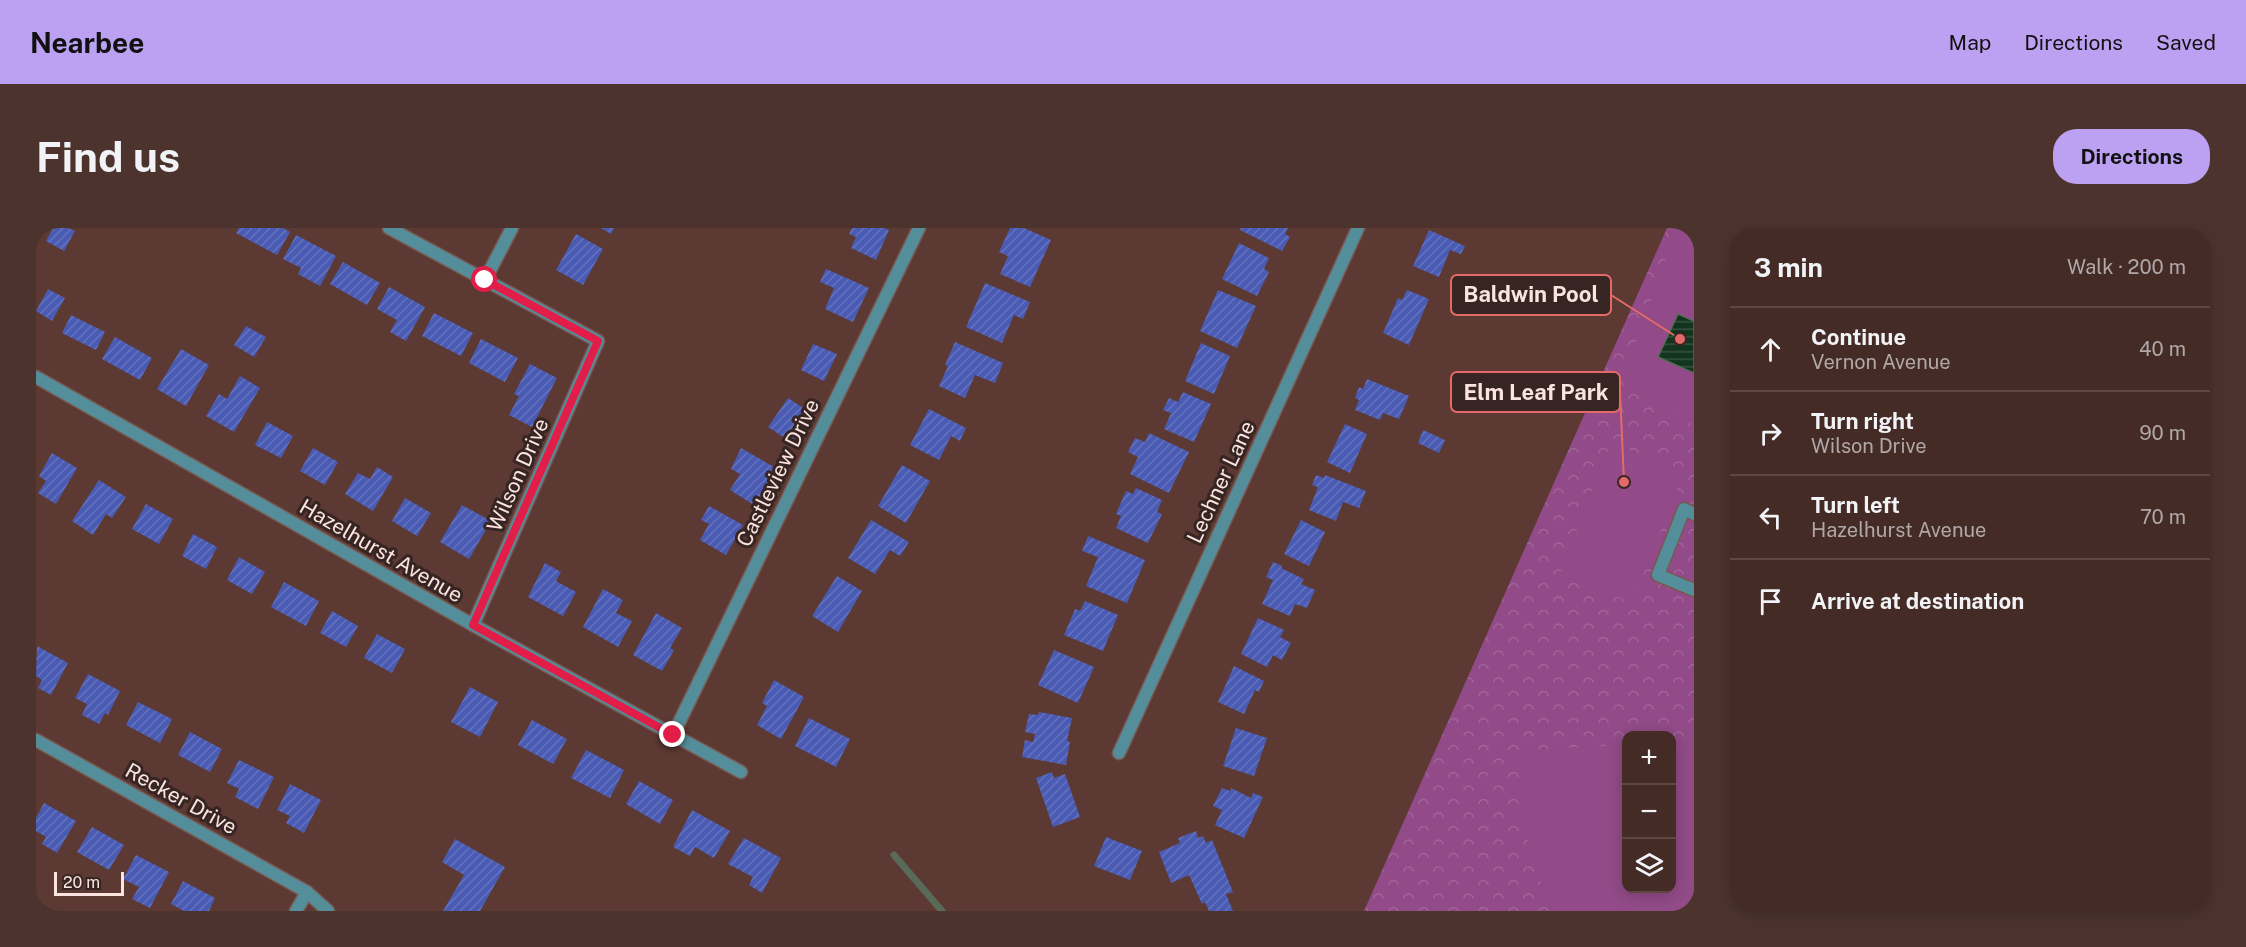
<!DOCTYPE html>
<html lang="en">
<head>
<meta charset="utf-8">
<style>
  body { margin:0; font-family:"Public Sans",sans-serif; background:#4c332e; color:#f1f3f6 }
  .controls { position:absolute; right:18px; bottom:18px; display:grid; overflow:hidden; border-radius:12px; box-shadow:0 3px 15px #0003 }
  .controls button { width:54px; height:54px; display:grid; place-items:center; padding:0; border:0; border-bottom:2px solid #5d4743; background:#452b26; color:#f1f3f6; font:30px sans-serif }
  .scale { position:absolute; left:18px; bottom:15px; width:70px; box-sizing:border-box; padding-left:6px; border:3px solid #fbe4df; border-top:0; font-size:16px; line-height:21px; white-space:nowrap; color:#fbe4df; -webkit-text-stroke:4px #362522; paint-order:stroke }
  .stop { position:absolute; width:18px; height:18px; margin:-14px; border:4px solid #e11d48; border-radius:50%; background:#fff }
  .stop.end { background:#e11d48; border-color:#fff; box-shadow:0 2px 6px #0008 }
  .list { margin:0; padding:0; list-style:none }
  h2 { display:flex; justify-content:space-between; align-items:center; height:78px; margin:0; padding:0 24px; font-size:26px }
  h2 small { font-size:20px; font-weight:400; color:#b0a7a7 }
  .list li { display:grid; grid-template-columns:39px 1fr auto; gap:18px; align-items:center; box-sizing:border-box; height:84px; padding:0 24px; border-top:2px solid #5d4743 }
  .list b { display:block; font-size:22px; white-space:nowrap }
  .list p { margin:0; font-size:20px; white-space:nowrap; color:#b0a7a7 }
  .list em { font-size:20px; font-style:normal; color:#b0a7a7 }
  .icon { flex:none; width:33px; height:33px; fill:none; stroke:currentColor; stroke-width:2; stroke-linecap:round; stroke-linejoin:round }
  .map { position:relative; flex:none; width:1658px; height:683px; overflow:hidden; border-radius:24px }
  header { display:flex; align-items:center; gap:36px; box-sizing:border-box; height:84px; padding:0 30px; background:#bca0f2; color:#111 }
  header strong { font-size:28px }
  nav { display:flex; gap:33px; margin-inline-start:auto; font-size:21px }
  .intro { display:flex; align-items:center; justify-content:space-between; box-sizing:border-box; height:144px; padding:0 36px }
  h1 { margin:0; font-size:42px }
  .button { padding:15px 27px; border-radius:24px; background:#bca0f2; color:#111; font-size:21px; font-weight:700 }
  main { display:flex; gap:36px; padding:0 36px }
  aside { flex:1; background:#452b26; border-radius:24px; box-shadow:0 3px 15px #0003 }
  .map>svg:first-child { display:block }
  .park { fill:url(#park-crowns); fill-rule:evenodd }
  .pitch { fill:#924b88 }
  .water { fill:url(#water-rules); stroke:#596a59; stroke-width:1.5 }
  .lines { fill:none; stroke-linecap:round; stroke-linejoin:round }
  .stream { stroke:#596a59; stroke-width:7 }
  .building { fill:url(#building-hatch) }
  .service-casing { stroke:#795851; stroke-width:15 }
  .minor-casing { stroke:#795851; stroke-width:15 }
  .service { stroke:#538e9a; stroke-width:12 }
  .minor { stroke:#538e9a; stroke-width:12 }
  .route { stroke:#e11d48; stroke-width:8 }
  .labels { text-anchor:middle; stroke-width:6; stroke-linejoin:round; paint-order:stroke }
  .street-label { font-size:21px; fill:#fbe4df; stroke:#362522 }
  .leader { fill:none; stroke:#e36a68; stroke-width:2 }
  .callout-dot { fill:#e36a68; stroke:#362522; stroke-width:2 }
  .callout { fill:#362522; stroke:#e36a68; stroke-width:2 }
  .callout-label { font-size:22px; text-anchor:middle; font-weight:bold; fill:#fbe4df }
</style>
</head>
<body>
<header>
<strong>Nearbee</strong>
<nav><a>Map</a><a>Directions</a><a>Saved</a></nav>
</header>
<div class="intro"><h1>Find us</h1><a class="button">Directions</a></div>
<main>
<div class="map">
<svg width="1658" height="683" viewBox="0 0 1658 683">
  <defs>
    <pattern id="park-crowns" width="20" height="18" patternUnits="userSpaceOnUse" patternTransform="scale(1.5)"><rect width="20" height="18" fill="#924b88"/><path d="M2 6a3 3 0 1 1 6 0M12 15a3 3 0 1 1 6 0" fill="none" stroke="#a26598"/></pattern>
    <pattern id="water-rules" width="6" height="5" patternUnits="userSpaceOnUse" patternTransform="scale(1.5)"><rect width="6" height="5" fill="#13351f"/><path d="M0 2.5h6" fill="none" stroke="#36523f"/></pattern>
    <pattern id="building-hatch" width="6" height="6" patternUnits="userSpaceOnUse" patternTransform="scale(1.5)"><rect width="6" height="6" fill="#4a5bb4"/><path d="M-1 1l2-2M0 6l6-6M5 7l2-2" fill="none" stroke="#6572be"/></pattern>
  </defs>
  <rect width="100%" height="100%" fill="#5c3932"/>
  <path class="park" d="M1631,0H1658V683H1328ZM1590,508H1636V660H1590Z"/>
  <g class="pitch">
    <path d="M1639,0H1658V197L1586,150L1622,55Z"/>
    <path d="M1575,215L1648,244L1596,374L1524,346Z"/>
    <path d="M1636,515H1658V683H1520L1503,651L1486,587L1487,522L1590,517V660H1636Z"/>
  </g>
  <path class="water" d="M1642,86L1658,93V145L1622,129Z"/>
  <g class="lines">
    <path class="stream" d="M858,627L906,683"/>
  </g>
  <g class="building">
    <path d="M17,0H32L39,3L28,23L10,13Z"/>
    <path d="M203,0H247L254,4L241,27L200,5Z"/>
    <path d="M565,0H578L575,6Z"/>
    <path d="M816,0H848L853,2L840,32L815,20L820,9L813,6Z"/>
    <path d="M974,0H988L1015,12L994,59L964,46L972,28L963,24Z"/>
    <path d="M1205,0H1252L1249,6L1254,9L1246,23L1204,2Z"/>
    <path d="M1393,2L1429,18L1425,26L1414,22L1403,49L1377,38Z"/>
    <path d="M540,6L567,21L547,57L520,42Z"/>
    <path d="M260,7L300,28L284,58L262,46L265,40L247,31Z"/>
    <path d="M1203,15L1233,30L1228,41L1233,44L1221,68L1186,51Z"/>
    <path d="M307,34L344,55L331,77L294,56Z"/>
    <path d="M790,41L833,60L817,94L789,81L798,60L784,54Z"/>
    <path d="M949,55L994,74L987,91L978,87L966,115L930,99Z"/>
    <path d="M353,59L389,79L370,113L354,104L361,92L341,81Z"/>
    <path d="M12,61L29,70L16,93L0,83Z"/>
    <path d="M1182,62L1220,78L1201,120L1164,103Z"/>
    <path d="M1371,62L1393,71L1373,117L1347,105L1362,70L1366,72Z"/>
    <path d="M398,85L437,105L425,128L386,108Z"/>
    <path d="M35,87L69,104L60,122L26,105Z"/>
    <path d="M210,98L230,109L218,129L198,117Z"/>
    <path d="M79,109L116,130L104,152L66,131Z"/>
    <path d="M445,111L482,130L469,154L433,135Z"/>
    <path d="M919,114L967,135L959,155L939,147L929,170L903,158L912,138L909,137Z"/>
    <path d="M1165,115L1194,128L1178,166L1149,153Z"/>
    <path d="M777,116L801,126L788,153L765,142Z"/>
    <path d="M145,121L173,137L150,178L121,161Z"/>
    <path d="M494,136L521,150L496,199L473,187L483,168L478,166Z"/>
    <path d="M204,148L224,160L198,204L170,188L183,166L191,171Z"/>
    <path d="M1331,151L1373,168L1363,191L1347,185L1344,192L1319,182L1323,172L1319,170L1323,159L1327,161Z"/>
    <path d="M1147,164L1175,176L1158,214L1128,201L1135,185L1127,182L1133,170L1142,174Z"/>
    <path d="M752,170L775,185L755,214L732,199Z"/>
    <path d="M893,181L930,200L924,213L915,208L903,232L874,217Z"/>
    <path d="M231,194L257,208L245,230L219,217Z"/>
    <path d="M1309,196L1331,206L1314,245L1291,234Z"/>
    <path d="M1387,202L1409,212L1403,225L1382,215Z"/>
    <path d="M1113,205L1153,224L1133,265L1094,246L1102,229L1092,224L1099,210L1109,214Z"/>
    <path d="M277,220L302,234L289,257L264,243Z"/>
    <path d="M705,220L743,242L721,279L694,262L704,246L695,241Z"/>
    <path d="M16,225L41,240L20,276L2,265L10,253L3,248Z"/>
    <path d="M866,237L894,253L870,295L842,278Z"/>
    <path d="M341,239L357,249L337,283L309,266L322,245L334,251Z"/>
    <path d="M1280,247L1288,250L1289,247L1330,263L1323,280L1307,274L1300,293L1273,282L1282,259L1276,257Z"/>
    <path d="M63,252L90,269L76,290L70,286L57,307L36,293Z"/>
    <path d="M1100,260L1126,272L1121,284L1126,286L1112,315L1080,300L1085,288L1080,286L1090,263L1097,266Z"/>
    <path d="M369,270L395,285L381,308L356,293Z"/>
    <path d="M110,276L137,291L123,316L96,301Z"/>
    <path d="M426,277L455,293L433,331L404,314Z"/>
    <path d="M673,278L707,297L690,327L664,312L673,296L665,292Z"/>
    <path d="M835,292L873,314L864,328L854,322L839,346L812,330Z"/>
    <path d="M1265,292L1289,304L1273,338L1248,326Z"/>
    <path d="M157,306L181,319L170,341L146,328Z"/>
    <path d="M1052,308L1109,332L1091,375L1050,358L1062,329L1046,323Z"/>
    <path d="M203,329L229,344L216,366L191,352Z"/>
    <path d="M1237,334L1246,338L1245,340L1268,351L1265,356L1279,362L1271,380L1259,376L1254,388L1226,376L1237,352L1230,349Z"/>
    <path d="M509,335L525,344L520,353L540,364L527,388L492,369Z"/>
    <path d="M801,348L826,363L802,404L776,388Z"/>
    <path d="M248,354L283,373L270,398L235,379Z"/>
    <path d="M567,361L587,372L580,385L596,393L582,419L547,399Z"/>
    <path d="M1049,373L1082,387L1067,423L1028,407L1039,381L1044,383Z"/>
    <path d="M296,383L322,398L310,419L284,405Z"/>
    <path d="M620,385L646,400L634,420L638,422L626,443L597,427Z"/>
    <path d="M1222,390L1248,402L1244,409L1255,415L1246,432L1237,427L1231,439L1205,426Z"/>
    <path d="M341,406L369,421L356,445L328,430Z"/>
    <path d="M1,418L32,435L15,467L2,460L6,452L0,448Z"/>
    <path d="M1018,422L1058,439L1042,475L1002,457Z"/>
    <path d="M1198,438L1228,453L1223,464L1219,462L1208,486L1182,474Z"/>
    <path d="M52,446L84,463L72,487L69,485L63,496L46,487L51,476L39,470Z"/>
    <path d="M738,452L768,469L745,511L721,497L731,478L726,475Z"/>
    <path d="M434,459L462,474L444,509L415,494Z"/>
    <path d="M102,474L136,491L124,515L90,497Z"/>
    <path d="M1003,484L1036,490L1031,513L1034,514L1030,537L986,529L989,512L997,514L999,506L989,504L993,486L1002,487Z"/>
    <path d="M773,490L814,511L800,539L759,518Z"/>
    <path d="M496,492L531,511L517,536L482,517Z"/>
    <path d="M1200,500L1231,510L1218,548L1187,538Z"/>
    <path d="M154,504L186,521L174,544L142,527Z"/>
    <path d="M550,522L588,542L574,570L535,550Z"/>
    <path d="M203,532L238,549L222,581L199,569L203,561L191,555Z"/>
    <path d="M1016,544L1018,550L1029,546L1044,589L1017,599L1000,550Z"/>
    <path d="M603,553L637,572L624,596L590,576Z"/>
    <path d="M254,556L285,572L268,605L250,595L254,588L241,582Z"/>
    <path d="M1186,560L1194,563L1195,560L1215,570L1217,565L1227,569L1208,610L1179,597L1186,582L1177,578Z"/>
    <path d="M8,575L40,593L21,625L6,616L10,609L0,603V590Z"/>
    <path d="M656,582L694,603L678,630L659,619L654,628L637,619Z"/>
    <path d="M56,599L88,617L73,642L41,624Z"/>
    <path d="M1160,603L1162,610L1167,608L1170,615L1176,612L1197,664L1190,666L1197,683H1173L1169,674L1166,676L1153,647L1135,655L1123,624L1144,615L1142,610Z"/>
    <path d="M1070,609L1106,623L1094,652L1058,638Z"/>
    <path d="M708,610L745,630L726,665L713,657L717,649L692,636Z"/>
    <path d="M419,611L469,639L444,683H407L428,647L406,634Z"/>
    <path d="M100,627L133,644L114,680L96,671L103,659L87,651Z"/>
    <path d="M147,653L179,670L173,683H148L135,676Z"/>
  </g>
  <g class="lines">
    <g class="service-casing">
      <g id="service">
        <path d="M1658,286L1648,281L1622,347L1658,362"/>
        <path d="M271,664L292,683"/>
      </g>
    </g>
    <g class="minor-casing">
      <g id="minor">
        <path d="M353,0L562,113L437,397"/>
        <path d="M449,52L476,0"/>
        <path d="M0,149L437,397L705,544"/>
        <path d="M637,507L883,0"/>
        <path d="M0,512L271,664L260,683"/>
        <path d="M1083,525L1322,0"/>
      </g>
    </g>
    <use href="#service" class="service"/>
    <use href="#minor" class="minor"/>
  </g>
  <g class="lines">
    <path class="route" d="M449,52L562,113L437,397L637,507"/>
  </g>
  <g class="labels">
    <g class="street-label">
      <text transform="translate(742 245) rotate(-64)" y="7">Castleview Drive</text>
      <text transform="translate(482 247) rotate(-66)" y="7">Wilson Drive</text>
      <text transform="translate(1185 254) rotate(-65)" y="7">Lechner Lane</text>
      <text transform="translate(345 323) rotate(30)" y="7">Hazelhurst Avenue</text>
      <text transform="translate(145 571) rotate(29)" y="7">Recker Drive</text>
    </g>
  </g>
  <path class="leader" d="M1644 111L1575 67M1588 254L1584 164"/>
  <g class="callout-dot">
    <circle cx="1644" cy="111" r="6"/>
    <circle cx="1588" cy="254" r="6"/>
  </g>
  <g class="callout">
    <rect x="1415" y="47" width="160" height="40" rx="6"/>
    <rect x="1415" y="144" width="169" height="40" rx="6"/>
  </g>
  <g class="callout-label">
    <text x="1495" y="74">Baldwin Pool</text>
    <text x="1500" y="172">Elm Leaf Park</text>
  </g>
</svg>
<div class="controls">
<button>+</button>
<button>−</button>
<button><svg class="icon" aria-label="layers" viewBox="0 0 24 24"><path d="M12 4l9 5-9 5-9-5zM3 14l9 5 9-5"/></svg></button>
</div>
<div class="scale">20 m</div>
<div class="stop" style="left:449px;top:52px"></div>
<div class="stop end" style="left:637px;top:507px"></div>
</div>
<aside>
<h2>3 min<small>Walk · 200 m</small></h2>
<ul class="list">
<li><svg class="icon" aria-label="ahead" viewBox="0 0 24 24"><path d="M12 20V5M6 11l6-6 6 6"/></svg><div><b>Continue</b><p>Vernon Avenue</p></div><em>40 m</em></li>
<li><svg class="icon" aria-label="right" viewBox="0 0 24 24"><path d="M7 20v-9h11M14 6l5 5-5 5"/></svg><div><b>Turn right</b><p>Wilson Drive</p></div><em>90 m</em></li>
<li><svg class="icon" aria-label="left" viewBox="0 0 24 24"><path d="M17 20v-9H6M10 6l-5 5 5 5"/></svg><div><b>Turn left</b><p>Hazelhurst Avenue</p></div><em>70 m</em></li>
<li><svg class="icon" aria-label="arrive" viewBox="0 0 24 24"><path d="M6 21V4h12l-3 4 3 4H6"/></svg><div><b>Arrive at destination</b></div></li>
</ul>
</aside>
</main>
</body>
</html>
